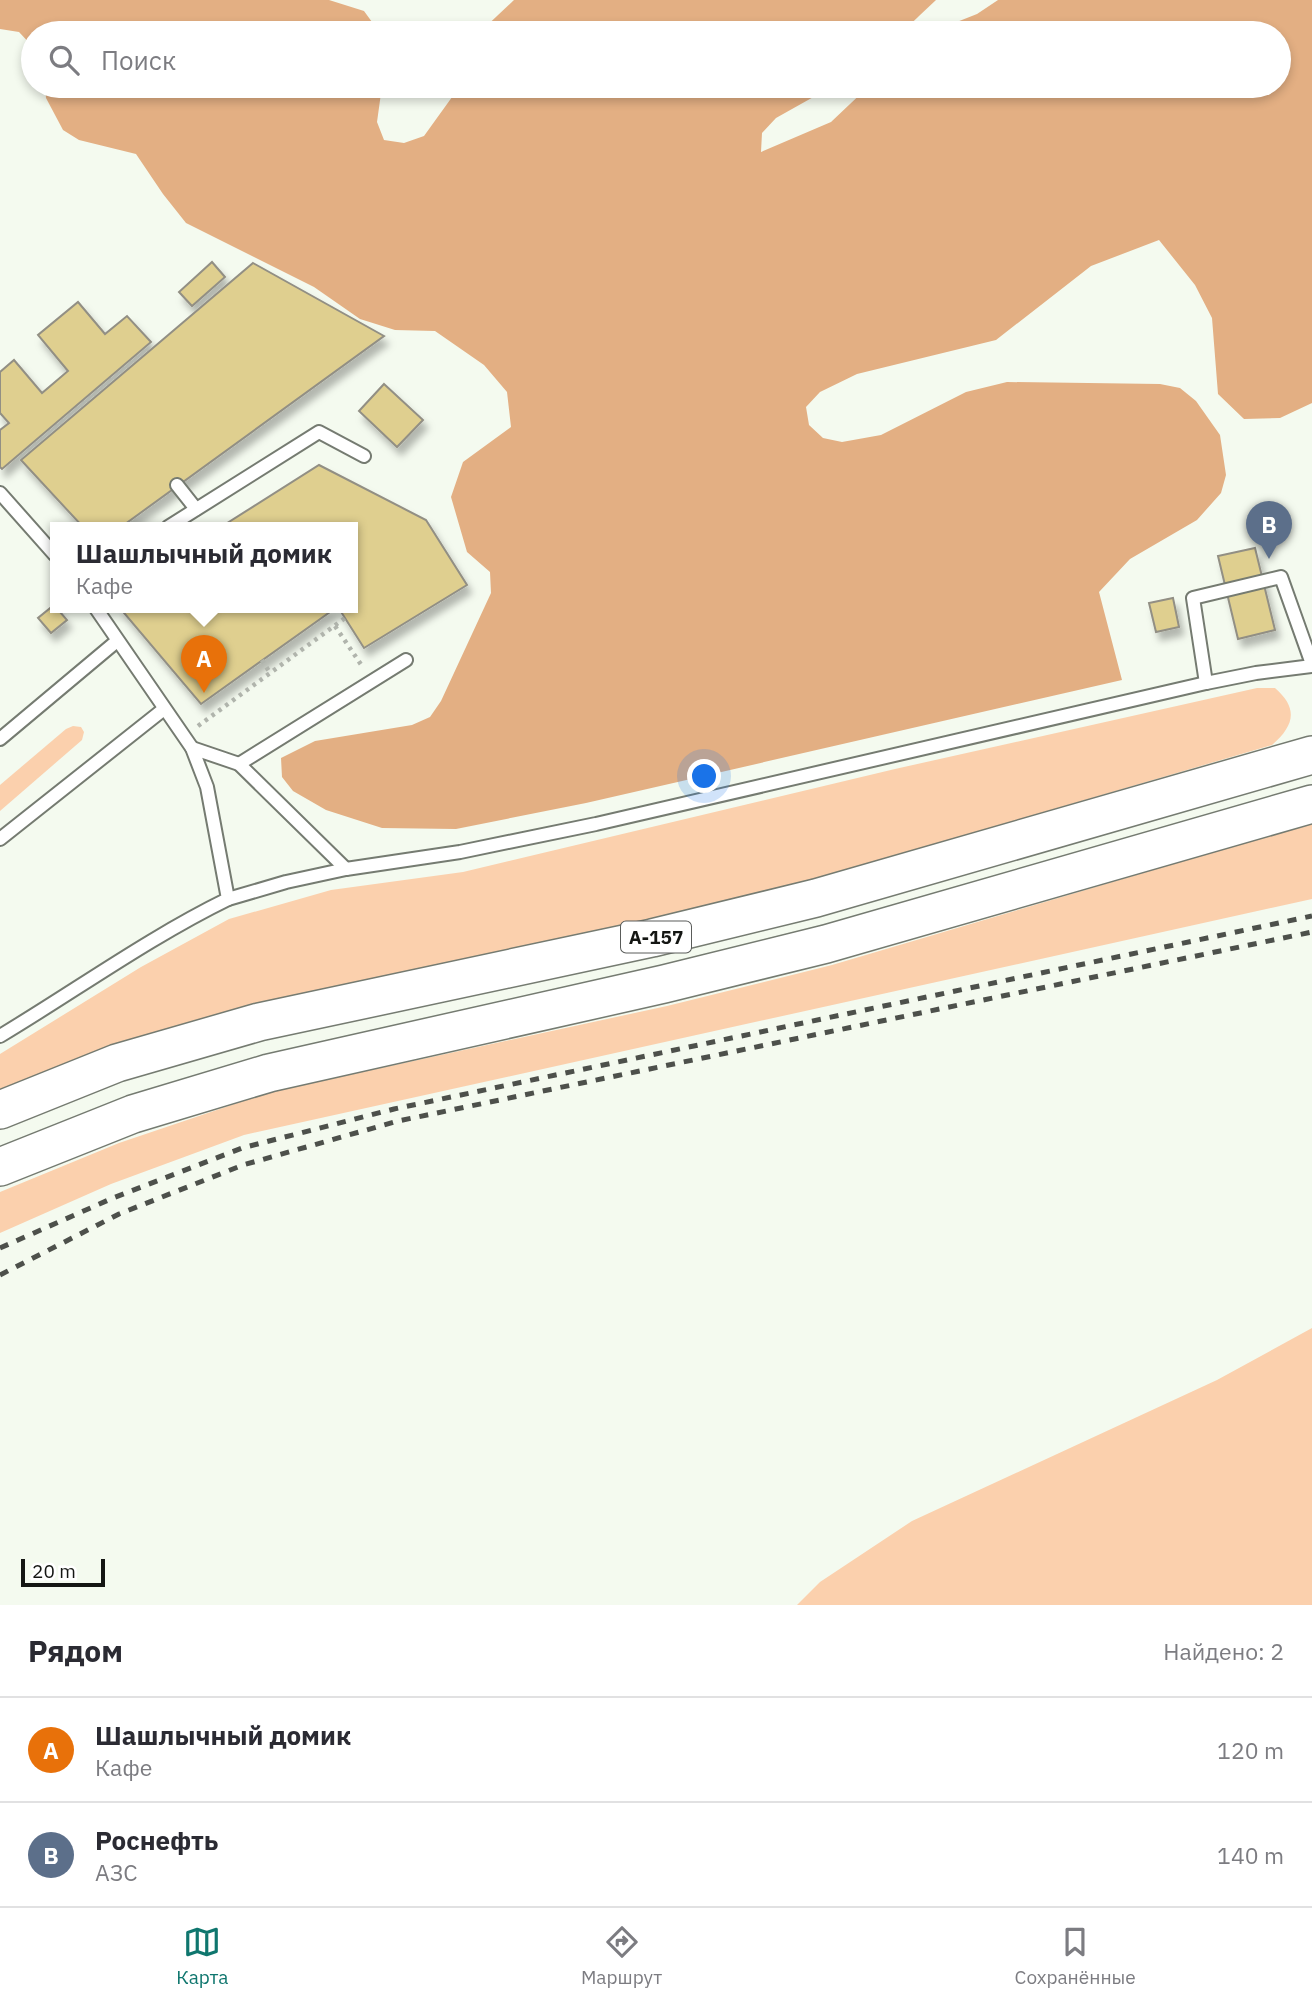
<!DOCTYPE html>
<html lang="ru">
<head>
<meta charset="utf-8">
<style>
  body { margin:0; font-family:"IBM Plex Sans",sans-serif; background:#f2f2f3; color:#2b2b33 }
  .scale { position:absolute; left:21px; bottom:18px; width:84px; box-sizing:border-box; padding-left:7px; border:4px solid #141613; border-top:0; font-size:19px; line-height:24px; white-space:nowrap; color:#141613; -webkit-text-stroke:5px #fff; paint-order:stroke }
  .you { position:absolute; left:705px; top:777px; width:24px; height:24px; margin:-18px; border:5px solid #fff; border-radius:50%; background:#1a73e8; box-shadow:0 0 0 10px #1a73e833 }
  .badge { display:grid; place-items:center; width:46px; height:46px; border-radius:50%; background:#0f766e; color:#fff; font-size:23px; font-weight:700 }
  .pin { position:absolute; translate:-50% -58px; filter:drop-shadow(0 2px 4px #0008) }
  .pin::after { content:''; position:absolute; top:37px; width:24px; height:21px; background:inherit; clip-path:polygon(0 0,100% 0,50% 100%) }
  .popup { position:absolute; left:50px; top:522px; width:308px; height:91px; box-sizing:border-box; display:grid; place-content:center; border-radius:0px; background:#fff; filter:drop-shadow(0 2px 5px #0005); font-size:23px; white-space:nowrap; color:#7c7c81 }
  .popup b { font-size:26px; color:#2b2b33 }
  .popup::after { content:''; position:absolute; left:50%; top:100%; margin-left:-14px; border:14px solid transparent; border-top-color:#fff }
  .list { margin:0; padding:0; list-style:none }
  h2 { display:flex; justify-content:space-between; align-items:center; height:91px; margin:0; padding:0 28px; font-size:30px }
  h2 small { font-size:23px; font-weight:400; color:#7c7c81 }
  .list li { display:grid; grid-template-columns:46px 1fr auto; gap:21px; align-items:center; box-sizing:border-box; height:105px; padding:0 28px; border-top:2px solid #e1e1e2 }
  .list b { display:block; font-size:26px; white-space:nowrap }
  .list p { margin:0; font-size:23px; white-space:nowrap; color:#7c7c81 }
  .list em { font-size:23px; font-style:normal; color:#7c7c81 }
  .icon { flex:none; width:38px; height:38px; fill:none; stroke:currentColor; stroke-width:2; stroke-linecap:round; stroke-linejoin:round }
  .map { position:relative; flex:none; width:1312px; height:1605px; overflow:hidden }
  .search { position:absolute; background:#fff; box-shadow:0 4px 10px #0003; left:21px; right:21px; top:21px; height:77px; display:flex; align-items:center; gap:18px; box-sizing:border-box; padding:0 24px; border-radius:38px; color:#7c7c81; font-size:26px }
  .sheet { height:301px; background:#fff }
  nav { display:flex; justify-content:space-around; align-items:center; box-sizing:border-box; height:98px; border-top:2px solid #e1e1e2; background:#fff; font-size:19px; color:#7c7c81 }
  nav a { display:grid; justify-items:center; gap:4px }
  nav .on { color:#0f766e }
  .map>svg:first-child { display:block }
  .green { fill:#fbd0ad }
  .forest { fill:#e3af83 }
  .building { fill:#dfcf8f; stroke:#928f84; stroke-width:2; filter:url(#shadow) }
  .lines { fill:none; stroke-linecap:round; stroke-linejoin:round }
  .service-casing { stroke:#757b71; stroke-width:16 }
  .primary-casing { stroke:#757b71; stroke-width:40 }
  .path { stroke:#b0b4ac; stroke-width:4.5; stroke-dasharray:3.5 5; stroke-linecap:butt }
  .service { stroke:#fff; stroke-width:12 }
  .primary { stroke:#fff; stroke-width:37 }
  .rail { stroke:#4d504b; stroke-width:5; stroke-dasharray:9 9; stroke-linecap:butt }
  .labels { text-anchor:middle; stroke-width:7; stroke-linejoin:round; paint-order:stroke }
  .shield { fill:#fff; stroke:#5a5c5a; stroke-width:2 }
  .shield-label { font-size:19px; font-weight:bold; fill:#141613 }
</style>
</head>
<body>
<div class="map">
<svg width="1312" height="1605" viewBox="0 0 1312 1605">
  <defs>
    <filter id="shadow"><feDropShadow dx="4.5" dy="8" stdDeviation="3.5" flood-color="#0004"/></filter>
  </defs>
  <rect width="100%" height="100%" fill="#f4faef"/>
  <g class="green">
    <path d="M1257,688H1275C1298,708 1295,725 1272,745L796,885L0,1092V1054L141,967L229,919L331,890L463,872L895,769Z"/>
    <path d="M73,726L81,727L84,732L82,740L0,811V785L66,729Z"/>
    <path d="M1312,823V899L244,1135L111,1184L0,1233V1192L119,1143L270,1092L667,1006L832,965Z"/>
    <path d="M1312,1328V1605H797L820,1582L912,1521L1217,1380Z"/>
  </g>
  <g class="forest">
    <path d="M0,0H329L364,11L380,33H33V47L19,32L0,29Z"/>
    <path d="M514,0H936L901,33H479Z"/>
    <path d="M998,0H1312V403L1280,418L1244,419L1218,394L1212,318L1195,285L1159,240L1091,266L996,340L857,374L820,392L806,407L809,425L823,438L842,442L881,435L966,392L1007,382L1160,384L1180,388L1196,401L1220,435L1226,475L1221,493L1197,520L1130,559L1099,592L1122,680L586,803L456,829L382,828L326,810L293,791L282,777L281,758L315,741L412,725L430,717L441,701L491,593L490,572L467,552L451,497L463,462L511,427L507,392L484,365L435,331L395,330L360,319L314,287L186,223L163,194L136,154L79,140L63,130L46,98L45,86H382L377,122L384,140L404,143L424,136L460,86H833L776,118L762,133L761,152L831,122L869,86H1279V33H929L977,14Z"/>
  </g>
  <g class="building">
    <path d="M212,262L225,277L192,306L179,292Z"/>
    <path d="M253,263L384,336L121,527H83L21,460Z"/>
    <path d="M78,302L105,334L127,316L151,342L2,469L0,467V430L9,423L0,413V372L14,360L42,393L68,371L38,335Z"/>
    <path d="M384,384L423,420L397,447L359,411Z"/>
    <path d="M319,465L426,520L467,585L364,648L338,607H353V527H221Z"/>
    <path d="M1255,548L1275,630L1238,639L1218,556Z"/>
    <path d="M1173,598L1179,627L1156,632L1149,603Z"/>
    <path d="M54,605L67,620L51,633L38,618Z"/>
    <path d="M119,607H337L201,704Z"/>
  </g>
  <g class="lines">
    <g class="service-casing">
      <g id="service">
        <path d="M177,485L196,509"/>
        <path d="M0,493L55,555"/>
        <path d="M168,527L319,432L364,456"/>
        <path d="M1206,683L1193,598L1281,577L1312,664"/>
        <path d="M0,739L117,641"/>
        <path d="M192,748L239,764L346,869"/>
        <path d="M239,764L406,660"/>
        <path d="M0,839L164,709"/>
        <path d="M228,899L286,882L346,869L460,852L596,824L1206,683L1256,673L1312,666"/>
        <path d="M0,1036C75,991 150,937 228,899L207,787L192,748L95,607"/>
      </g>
    </g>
    <g class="primary-casing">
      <g id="primary">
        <path d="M0,1110L117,1063L259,1022L652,938L816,898L1312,755"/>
        <path d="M0,1167L133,1114L269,1073L664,984L826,944L1312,804"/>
      </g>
    </g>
    <g class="path">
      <path d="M335,626L362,666"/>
      <path d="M262,660L270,673"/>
      <path d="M198,726L345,618"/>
    </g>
    <use href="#service" class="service"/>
    <use href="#primary" class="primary"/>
    <g class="rail">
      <path d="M0,1248L113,1198L242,1148L394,1109L1312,916"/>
      <path d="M0,1275L119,1214L243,1165L398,1121L1312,932"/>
    </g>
  </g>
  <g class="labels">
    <rect class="shield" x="621" y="921.5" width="70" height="31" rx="5"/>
    <g class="shield-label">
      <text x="656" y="944">А-157</text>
    </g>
  </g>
</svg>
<div class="scale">20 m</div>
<div class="you"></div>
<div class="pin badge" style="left:204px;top:693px;background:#e8710a">A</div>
<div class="popup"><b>Шашлычный домик</b>Кафе</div>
<div class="pin badge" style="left:1269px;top:559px;background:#5c6f8a">B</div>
<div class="search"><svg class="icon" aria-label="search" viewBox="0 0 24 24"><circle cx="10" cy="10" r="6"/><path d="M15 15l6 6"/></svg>Поиск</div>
</div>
<section class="sheet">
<h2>Рядом<small>Найдено: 2</small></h2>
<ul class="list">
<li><span class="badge" style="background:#e8710a">A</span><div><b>Шашлычный домик</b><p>Кафе</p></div><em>120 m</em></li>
<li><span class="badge" style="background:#5c6f8a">B</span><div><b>Роснефть</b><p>АЗС</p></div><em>140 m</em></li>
</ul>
</section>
<nav>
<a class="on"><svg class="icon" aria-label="map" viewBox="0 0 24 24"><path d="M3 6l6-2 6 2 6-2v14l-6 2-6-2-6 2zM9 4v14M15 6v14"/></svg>Карта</a>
<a><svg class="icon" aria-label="directions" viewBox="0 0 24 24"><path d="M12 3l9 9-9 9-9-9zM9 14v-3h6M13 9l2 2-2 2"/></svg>Маршрут</a>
<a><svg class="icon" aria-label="saved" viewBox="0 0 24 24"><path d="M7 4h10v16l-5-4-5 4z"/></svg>Сохранённые</a>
</nav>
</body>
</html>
